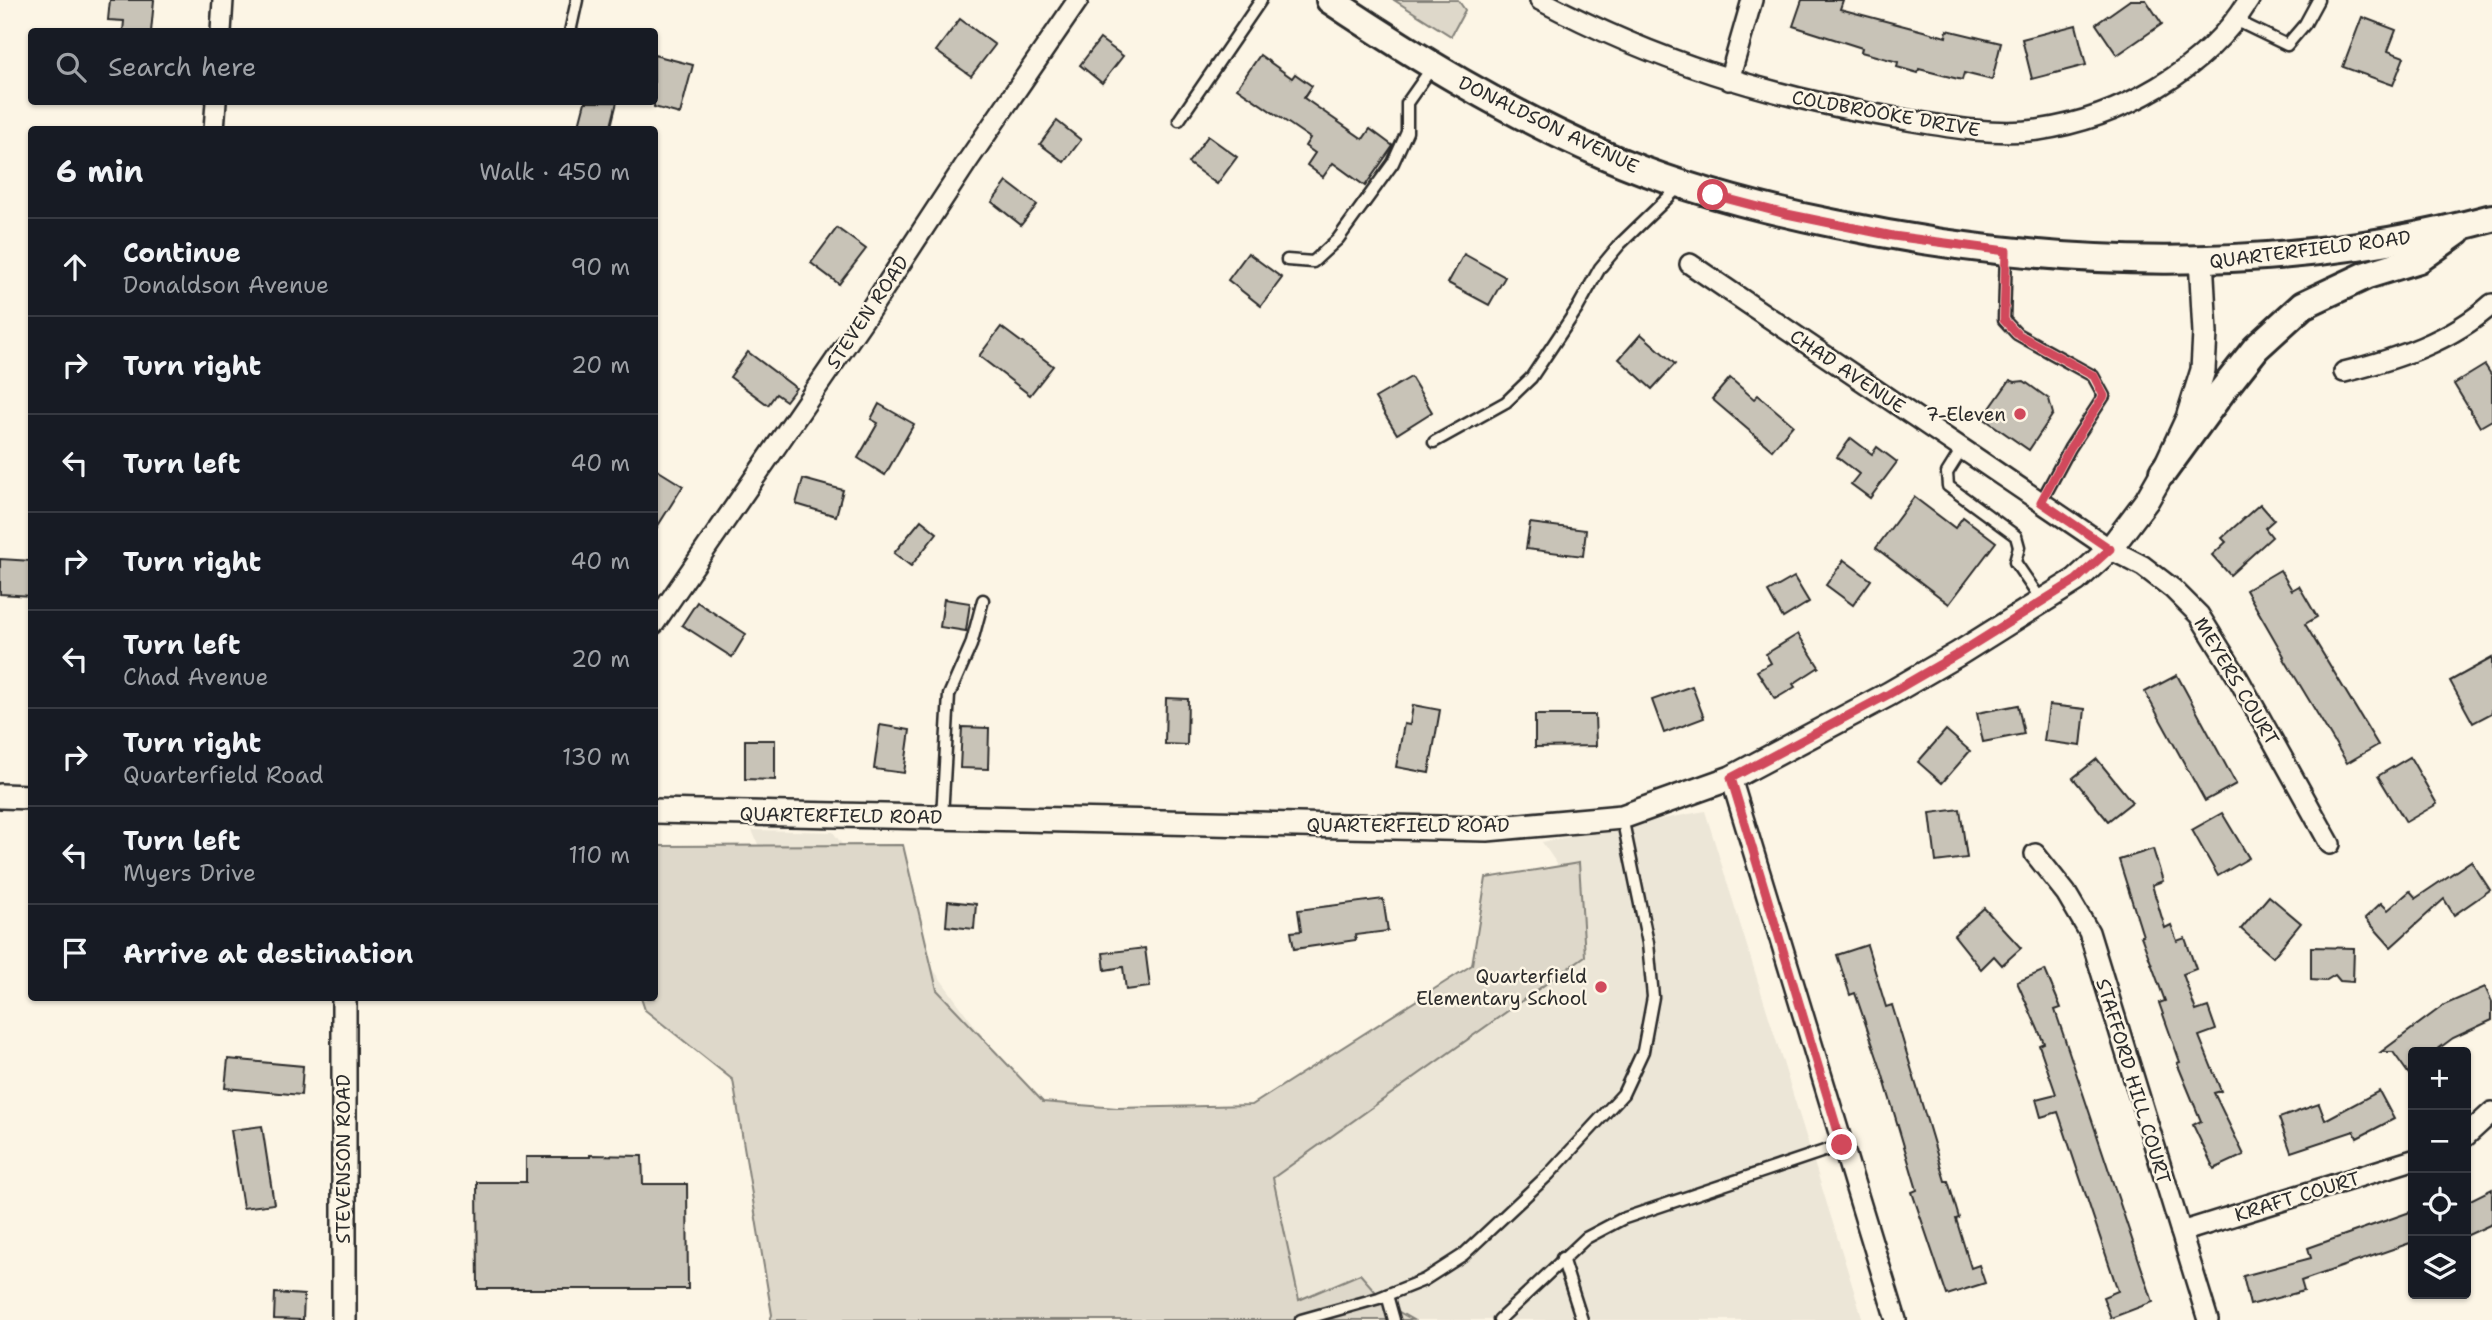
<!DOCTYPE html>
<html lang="en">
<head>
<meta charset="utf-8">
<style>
  body { margin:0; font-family:"Shantell Sans",sans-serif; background:#242831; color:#f1f3f6 }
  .controls { position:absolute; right:21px; bottom:21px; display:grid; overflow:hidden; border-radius:7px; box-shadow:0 2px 5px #0004 }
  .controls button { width:63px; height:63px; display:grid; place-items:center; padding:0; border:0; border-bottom:2px solid #363941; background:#171b24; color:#f1f3f6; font:35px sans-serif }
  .stop { position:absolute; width:21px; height:21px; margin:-16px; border:5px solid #d1495b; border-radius:50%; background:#fff }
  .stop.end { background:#d1495b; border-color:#fff; box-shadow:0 2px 7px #0008 }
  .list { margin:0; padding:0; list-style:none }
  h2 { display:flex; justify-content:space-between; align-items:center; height:91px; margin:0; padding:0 28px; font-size:30px }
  h2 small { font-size:23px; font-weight:400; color:#9ea1a6 }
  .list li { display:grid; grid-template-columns:46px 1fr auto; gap:21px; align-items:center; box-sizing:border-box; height:98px; padding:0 28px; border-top:2px solid #363941 }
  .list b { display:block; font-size:26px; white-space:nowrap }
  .list p { margin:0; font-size:23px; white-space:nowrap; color:#9ea1a6 }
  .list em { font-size:23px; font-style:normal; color:#9ea1a6 }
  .icon { flex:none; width:38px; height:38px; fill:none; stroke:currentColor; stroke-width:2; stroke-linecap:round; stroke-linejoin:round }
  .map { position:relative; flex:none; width:2492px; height:1320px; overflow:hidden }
  .search { position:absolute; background:#171b24; box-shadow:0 2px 5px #0004; left:28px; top:28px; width:630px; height:77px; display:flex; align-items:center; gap:18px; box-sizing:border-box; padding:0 24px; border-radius:7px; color:#9ea1a6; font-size:26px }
  .panel { position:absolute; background:#171b24; box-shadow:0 2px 5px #0004; left:28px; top:126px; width:630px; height:875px; border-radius:7px }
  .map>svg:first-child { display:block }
  .built { fill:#ece6d7 }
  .green { fill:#ded8ca; stroke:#84827a; stroke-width:2 }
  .building { fill:#c8c3b7; stroke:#2b2b2b; stroke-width:2 }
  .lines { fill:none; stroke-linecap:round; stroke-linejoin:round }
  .service-casing { stroke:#2b2b2b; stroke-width:15 }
  .minor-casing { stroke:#2b2b2b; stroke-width:24 }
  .tertiary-casing { stroke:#2b2b2b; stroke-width:28 }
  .secondary-casing { stroke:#2b2b2b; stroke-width:32 }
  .service { stroke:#fcf5e5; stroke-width:10 }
  .minor { stroke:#fcf5e5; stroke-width:19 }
  .tertiary { stroke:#fcf5e5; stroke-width:23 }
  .secondary { stroke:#fcf5e5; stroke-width:26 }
  .route { stroke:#d1495b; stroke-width:9 }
  .poi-dot { fill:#d1495b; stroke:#fcf5e5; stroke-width:2.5 }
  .labels { text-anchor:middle; stroke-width:5; stroke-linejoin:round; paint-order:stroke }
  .street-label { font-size:19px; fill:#2b2b2b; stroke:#fcf5e5 }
  .poi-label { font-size:19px; fill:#2b2b2b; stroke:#fcf5e5; text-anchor:end }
</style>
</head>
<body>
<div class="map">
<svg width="2492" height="1320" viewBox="0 0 2492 1320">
  <rect width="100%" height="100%" fill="#fcf5e5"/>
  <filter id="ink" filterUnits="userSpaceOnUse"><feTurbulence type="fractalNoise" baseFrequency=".0143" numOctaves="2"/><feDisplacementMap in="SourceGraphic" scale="14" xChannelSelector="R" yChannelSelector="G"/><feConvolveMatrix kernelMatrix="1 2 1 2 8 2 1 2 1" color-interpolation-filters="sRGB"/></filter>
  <g filter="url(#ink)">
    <path class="built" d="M1705,811L1863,1320H948L954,1316L752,830L833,832L1055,1136L1207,1144L1579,896L1542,842Z"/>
    <g class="green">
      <path d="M1394,0H1458L1465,10L1451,36Z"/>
      <path d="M903,845L937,990L1043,1102L1117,1108L1252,1105L1472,965L1486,878L1579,863L1585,956L1273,1178L1299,1300L1360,1274L1387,1305L1413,1320H770L772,1315L733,1080L645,1010L641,998H654L655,846Z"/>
    </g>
    <g class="building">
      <path d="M110,0H154L151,32H123L124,21L108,20Z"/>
      <path d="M1802,0H1843L1840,9L1946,37L1947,30L2001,43L1992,80L1964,73L1962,80L1919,69L1918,73L1897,67L1898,62L1861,52L1862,48L1793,26Z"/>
      <path d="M2130,0H2146L2162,24L2117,55L2096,24Z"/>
      <path d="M2362,17L2396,30L2388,51L2404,57L2393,85L2343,67Z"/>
      <path d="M960,19L995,45L971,76L936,51Z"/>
      <path d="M2076,25L2086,65L2032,79L2022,39Z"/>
      <path d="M1100,39L1123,56L1102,83L1080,65Z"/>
      <path d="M654,55L693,65L680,114L654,107Z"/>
      <path d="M1260,55L1292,78L1295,74L1312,86L1304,98L1363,139L1370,129L1393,146L1365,186L1333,163L1323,177L1307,165L1315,153L1305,146L1310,138L1237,88Z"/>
      <path d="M585,102H617L610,130H596L579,125Z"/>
      <path d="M1057,121L1081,140L1064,162L1040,144Z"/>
      <path d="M1208,136L1237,157L1217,184L1188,163Z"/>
      <path d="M1007,182L1037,205L1021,225L992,202Z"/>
      <path d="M837,228L866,249L839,284L811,263Z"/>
      <path d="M1248,253L1282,278L1261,306L1228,280Z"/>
      <path d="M1464,254L1505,277L1489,305L1448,283Z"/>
      <path d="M1001,327L1053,366L1030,395L979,356Z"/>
      <path d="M1641,334L1675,364L1652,389L1619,359Z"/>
      <path d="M748,352L796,388L786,401L776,394L768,405L730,377Z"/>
      <path d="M2485,365L2492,376V420L2480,427L2454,384Z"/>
      <path d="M1411,377L1432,412L1397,434L1375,398Z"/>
      <path d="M1730,378L1754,399L1758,395L1793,425L1772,450L1712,399Z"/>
      <path d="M2010,380L2015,382L2024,381L2049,399L2053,414L2029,450L1983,418Z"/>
      <path d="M879,404L914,424L885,475L858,458L878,423L871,419Z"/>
      <path d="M1851,438L1872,454L1877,447L1897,462L1870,498L1851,484L1859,474L1837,457Z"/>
      <path d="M654,468L683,486L654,532Z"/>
      <path d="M803,479L843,490L836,516L796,504Z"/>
      <path d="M1914,497L1955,528L1963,517L1996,542L1949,604L1876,548Z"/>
      <path d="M2260,504L2274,520L2265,528L2272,537L2230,575L2212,555L2226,542L2222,538Z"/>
      <path d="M921,520L937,533L911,566L894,553Z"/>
      <path d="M1530,523L1586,530L1583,556L1526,549Z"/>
      <path d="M0,559L32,561V596L0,594Z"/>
      <path d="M1844,560L1871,580L1853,605L1826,585Z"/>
      <path d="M2280,570L2292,590L2299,586L2317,617L2305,624L2378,745L2347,763L2283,657L2284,656L2246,590Z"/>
      <path d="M1794,577L1809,602L1783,618L1768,592Z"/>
      <path d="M944,599L970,603L966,631L940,627Z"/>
      <path d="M697,602L746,634L732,657L682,625Z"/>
      <path d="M1798,634L1819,667L1793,684L1795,687L1775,699L1757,671L1771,663L1766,654Z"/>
      <path d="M2492,658V713L2473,723L2450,681Z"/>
      <path d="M2177,675L2236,784L2205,801L2145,692Z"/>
      <path d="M1692,686L1704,718L1664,733L1652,700Z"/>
      <path d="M1166,698L1188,699L1187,745L1165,744Z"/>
      <path d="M1413,705L1440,710L1429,773L1396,767L1404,724L1410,725Z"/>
      <path d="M2018,705L2024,734L1983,742L1977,713Z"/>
      <path d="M2049,705L2085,709L2081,746L2044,741Z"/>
      <path d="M1535,715H1595L1596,746L1535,747Z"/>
      <path d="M880,725L910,730L904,773L874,769Z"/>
      <path d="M962,727L989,728L988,769L960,768Z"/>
      <path d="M1946,730L1970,751L1942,783L1918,762Z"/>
      <path d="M745,740H775V780L745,779Z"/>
      <path d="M2410,757L2437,804L2406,822L2378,776Z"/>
      <path d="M2097,759L2132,802L2108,821L2073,778Z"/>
      <path d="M1960,809L1967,858L1936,862L1930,813Z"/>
      <path d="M2222,813L2249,858L2218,876L2192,830Z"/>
      <path d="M2153,849L2163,881L2152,885L2165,928L2171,925L2177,941L2185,938L2196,969L2183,974L2196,1011L2208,1007L2216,1030L2199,1036L2221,1091L2214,1093L2244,1155L2214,1169L2193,1125L2201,1121L2177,1063L2180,1062L2159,1003L2165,1001L2141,936H2143L2119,860Z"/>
      <path d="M2471,861L2490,890L2454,915L2444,899L2391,947L2365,918L2381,903L2388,910L2410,891L2416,898Z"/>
      <path d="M2269,896L2301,923L2273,957L2241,929Z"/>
      <path d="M1383,899L1388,931L1355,935L1356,940L1294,949L1291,932L1301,931L1298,910Z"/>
      <path d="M948,901L976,904L974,929L946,926Z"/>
      <path d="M1984,908L2021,948L2002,965L1994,956L1981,969L1954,935Z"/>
      <path d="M1867,945L1886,1007L1892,1005L1900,1031L1945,1181H1948L1959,1218L1956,1219L1971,1268L1979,1265L1985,1283L1947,1295L1912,1192L1917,1190L1881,1069L1855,993L1850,995L1837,955Z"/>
      <path d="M2311,947L2354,948L2353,982L2340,981L2335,975L2325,981L2311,980Z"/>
      <path d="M1145,948L1150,987L1126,990L1123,967L1105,970L1103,953Z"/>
      <path d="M2045,970L2061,1008L2055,1010L2153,1302L2111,1318L2103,1297L2118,1291L2058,1112L2041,1117L2036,1099L2056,1094L2039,1045L2044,1043L2017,982Z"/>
      <path d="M2485,987L2492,1002V1020L2453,1038L2434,1052H2413V1080L2393,1052H2381L2444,1005Z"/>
      <path d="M228,1059L303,1066L301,1095L225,1088Z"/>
      <path d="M2379,1091L2394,1119L2357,1138L2354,1131L2291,1152L2279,1118L2319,1104L2325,1120Z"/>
      <path d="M262,1126L274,1204L243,1208L231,1130Z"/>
      <path d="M590,1155L642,1156L643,1184H687L688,1289H478L477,1182H526V1157H590Z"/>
      <path d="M2492,1189V1224L2466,1236V1202Z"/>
      <path d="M2413,1211V1242L2301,1281L2304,1291L2250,1305L2243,1276L2311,1258L2308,1248Z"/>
      <path d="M275,1293L304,1295L303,1320L274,1319Z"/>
    </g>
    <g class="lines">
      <g class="service-casing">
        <g id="service">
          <path d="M2235,20L2287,45L2305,24L2318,0"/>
          <path d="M570,32L577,0"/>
          <path d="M1179,120L1261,0"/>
          <path d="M2006,252L2004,320L2017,334L2093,376L2104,396L2070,448L2041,502"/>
          <path d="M1287,260L1313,262L1338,239L1393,163L1407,132V103L1433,66"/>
          <path d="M1434,442L1506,402L1531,378L1577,309L1600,268L1620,244L1679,187"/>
          <path d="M1962,449L1947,473L1948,486L2016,536L2019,547L2015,562L2041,600"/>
          <path d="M942,817L949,695L971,645L983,600"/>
          <path d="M1562,1258L1582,1320"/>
          <path d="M1387,1295L1394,1320"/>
          <path d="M1301,1320L1379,1298L1424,1280L1463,1255L1549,1174L1623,1094L1643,1051L1653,997L1648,943L1622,817"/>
          <path d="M1499,1320L1586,1238L1622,1219L1842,1145"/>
        </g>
      </g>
      <g class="minor-casing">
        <g id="minor">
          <path d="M1540,0C1655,61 1768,96 1896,118C1943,126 1991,136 2038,130C2120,118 2205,71 2249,0"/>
          <path d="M221,32L223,0"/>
          <path d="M1729,80L1752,0"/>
          <path d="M214,130L216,102"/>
          <path d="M1690,264L2110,549L2143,566L2173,589L2199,615L2238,678L2330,844"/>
          <path d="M2344,372C2397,359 2451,341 2492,304"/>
          <path d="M654,624L868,313L967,162L1078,0"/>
          <path d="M1731,778L1896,1320"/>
          <path d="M2035,854L2066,893L2089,932L2208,1320"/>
          <path d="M2466,1136L2492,1112"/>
          <path d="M2181,1232L2413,1160"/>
        </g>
      </g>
      <g class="tertiary-casing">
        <g id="tertiary">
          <path d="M0,796L32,797"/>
          <path d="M654,811L1487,829L1622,817L1731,778L1889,694L1958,654L2076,580L2110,549L2147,500L2163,472L2188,418L2203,370L2205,333L2201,258"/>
          <path d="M344,1320V998"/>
        </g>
      </g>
      <g class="secondary-casing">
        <g id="secondary">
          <path d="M1330,0C1417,58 1506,112 1602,154C1677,187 1756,208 1836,224C2050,269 2280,276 2492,218"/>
          <path d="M2163,472L2222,391L2256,348L2303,305L2367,275L2419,259L2457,232"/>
        </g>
      </g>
      <use href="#service" class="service"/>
      <use href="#minor" class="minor"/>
      <use href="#tertiary" class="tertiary"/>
      <use href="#secondary" class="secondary"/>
    </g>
  </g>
  <g class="lines" filter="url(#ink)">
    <path class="route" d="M1713,195L1782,213L1893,236L2006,251L2004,320L2017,334L2094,376L2104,396L2070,448L2041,502L2110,549L2076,580L1958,654L1889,694L1731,778L1842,1145"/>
  </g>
  <g class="poi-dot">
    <circle cx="2020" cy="414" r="7"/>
    <circle cx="1601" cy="987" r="7"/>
  </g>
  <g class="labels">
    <g class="street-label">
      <text transform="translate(1886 113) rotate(10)" y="7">COLDBROOKE DRIVE</text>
      <text transform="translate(1549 124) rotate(26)" y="7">DONALDSON AVENUE</text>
      <text transform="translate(2310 249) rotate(-7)" y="7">QUARTERFIELD ROAD</text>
      <text transform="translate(867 312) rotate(-56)" y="7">STEVEN ROAD</text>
      <text transform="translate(1848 371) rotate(34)" y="7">CHAD AVENUE</text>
      <text transform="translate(2237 681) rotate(59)" y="7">MEYERS COURT</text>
      <text transform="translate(841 815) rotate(1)" y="7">QUARTERFIELD ROAD</text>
      <text x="1408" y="832">QUARTERFIELD ROAD</text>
      <text transform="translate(2134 1081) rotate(73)" y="7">STAFFORD HILL COURT</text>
      <text transform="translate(343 1159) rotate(-90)" y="7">STEVENSON ROAD</text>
      <text transform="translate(2297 1196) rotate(-17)" y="7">KRAFT COURT</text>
    </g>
    <g class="poi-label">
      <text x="2006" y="421">7-Eleven</text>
      <text x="1587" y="983">Quarterfield<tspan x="1587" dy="22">Elementary School</tspan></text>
    </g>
  </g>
</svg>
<div class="controls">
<button>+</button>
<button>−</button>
<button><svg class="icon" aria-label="locate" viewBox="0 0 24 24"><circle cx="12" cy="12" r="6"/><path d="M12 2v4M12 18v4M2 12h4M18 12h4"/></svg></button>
<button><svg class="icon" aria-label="layers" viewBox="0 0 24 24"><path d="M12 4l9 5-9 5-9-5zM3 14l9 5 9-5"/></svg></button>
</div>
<div class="stop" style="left:1713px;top:195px"></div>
<div class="stop end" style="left:1842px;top:1145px"></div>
<div class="search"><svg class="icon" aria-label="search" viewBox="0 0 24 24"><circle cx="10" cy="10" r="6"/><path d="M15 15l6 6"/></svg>Search here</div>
<section class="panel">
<h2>6 min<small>Walk · 450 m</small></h2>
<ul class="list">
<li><svg class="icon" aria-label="ahead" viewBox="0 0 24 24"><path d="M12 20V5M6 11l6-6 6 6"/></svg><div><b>Continue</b><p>Donaldson Avenue</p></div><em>90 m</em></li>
<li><svg class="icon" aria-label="right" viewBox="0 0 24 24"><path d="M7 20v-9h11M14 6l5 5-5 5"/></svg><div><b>Turn right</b></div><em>20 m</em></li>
<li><svg class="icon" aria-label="left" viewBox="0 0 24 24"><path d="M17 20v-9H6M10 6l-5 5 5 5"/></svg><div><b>Turn left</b></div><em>40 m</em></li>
<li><svg class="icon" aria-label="right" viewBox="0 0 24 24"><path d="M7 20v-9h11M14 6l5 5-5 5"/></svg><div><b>Turn right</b></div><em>40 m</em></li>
<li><svg class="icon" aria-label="left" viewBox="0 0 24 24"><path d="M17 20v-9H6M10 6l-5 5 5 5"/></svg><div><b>Turn left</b><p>Chad Avenue</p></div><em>20 m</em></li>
<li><svg class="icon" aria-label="right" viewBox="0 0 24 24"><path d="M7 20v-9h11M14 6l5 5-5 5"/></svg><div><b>Turn right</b><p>Quarterfield Road</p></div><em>130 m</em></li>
<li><svg class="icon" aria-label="left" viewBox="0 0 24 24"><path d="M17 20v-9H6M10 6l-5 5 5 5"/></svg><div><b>Turn left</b><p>Myers Drive</p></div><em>110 m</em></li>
<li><svg class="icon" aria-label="arrive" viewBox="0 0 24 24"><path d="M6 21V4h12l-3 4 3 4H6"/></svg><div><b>Arrive at destination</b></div></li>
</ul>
</section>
</div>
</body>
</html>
